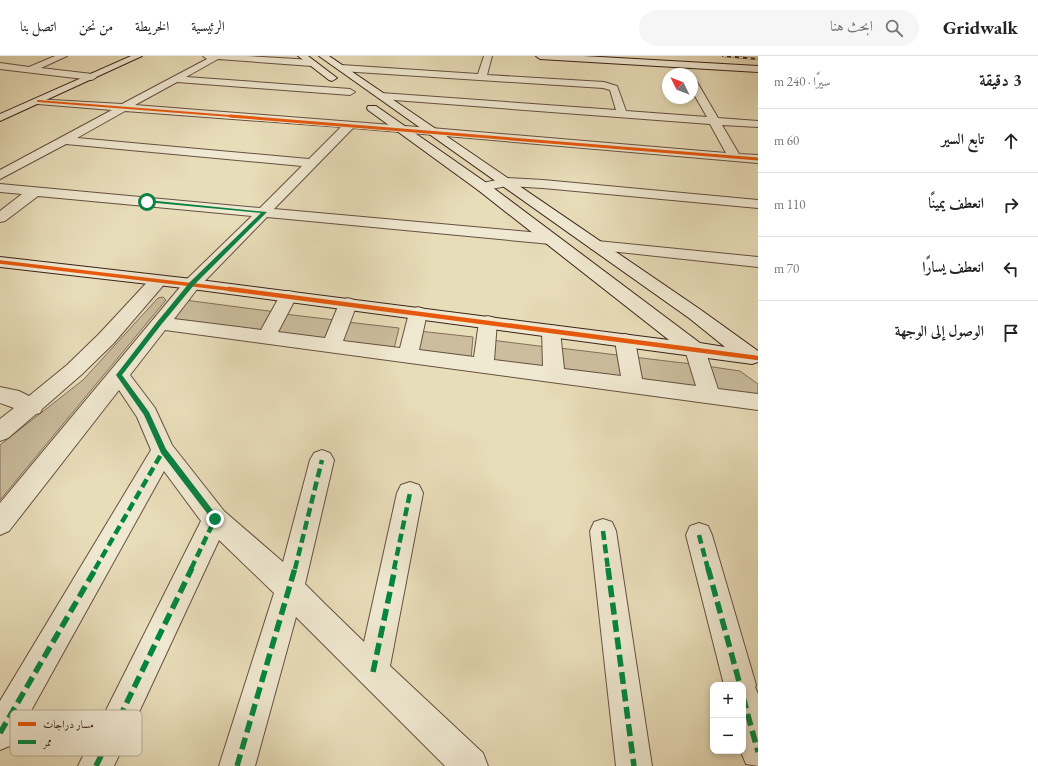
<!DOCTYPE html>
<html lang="ar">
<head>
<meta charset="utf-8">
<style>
  body { margin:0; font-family:"EB Garamond",Amiri,serif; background:#f6f6f6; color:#222; direction:rtl }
  .controls { position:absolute; right:12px; bottom:12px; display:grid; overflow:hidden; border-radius:8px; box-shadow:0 2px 6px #0003 }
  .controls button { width:36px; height:36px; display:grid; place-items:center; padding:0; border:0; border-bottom:1px solid #e0e0e0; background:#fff; color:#222; font:20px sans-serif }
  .compass { position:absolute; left:662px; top:12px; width:36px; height:36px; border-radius:50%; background:#fff; box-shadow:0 2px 6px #0003; rotate:312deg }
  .stop { position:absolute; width:12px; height:12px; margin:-9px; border:3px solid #0b8043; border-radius:50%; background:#fff }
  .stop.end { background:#0b8043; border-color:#fff; box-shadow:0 1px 4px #0008 }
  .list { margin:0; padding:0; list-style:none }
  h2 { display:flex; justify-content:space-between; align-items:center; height:52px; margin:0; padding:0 16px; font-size:17px }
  h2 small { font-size:13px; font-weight:400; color:#767676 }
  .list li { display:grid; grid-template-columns:26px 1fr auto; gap:12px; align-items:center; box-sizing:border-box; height:64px; padding:0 16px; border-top:1px solid #e0e0e0 }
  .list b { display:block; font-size:15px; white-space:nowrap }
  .list em { font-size:13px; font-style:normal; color:#767676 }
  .icon { flex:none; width:22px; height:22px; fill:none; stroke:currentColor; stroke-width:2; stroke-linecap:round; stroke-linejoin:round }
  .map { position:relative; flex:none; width:758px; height:710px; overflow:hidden; direction:ltr }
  header { display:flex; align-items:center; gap:24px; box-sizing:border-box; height:56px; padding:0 20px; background:#fff; border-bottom:1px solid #e0e0e0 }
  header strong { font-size:19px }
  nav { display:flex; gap:22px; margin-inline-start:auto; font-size:14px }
  .search { width:280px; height:36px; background:#f6f6f6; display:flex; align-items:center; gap:10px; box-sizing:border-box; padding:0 14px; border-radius:22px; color:#767676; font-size:15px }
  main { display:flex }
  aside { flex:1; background:#fff }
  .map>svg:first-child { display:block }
  .green { fill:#cbbd9d; stroke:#836f5a }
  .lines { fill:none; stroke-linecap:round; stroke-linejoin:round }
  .street-casing { stroke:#665040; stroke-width:2 }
  .secondary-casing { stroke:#3b2117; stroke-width:2 }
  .street { fill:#f0e9d2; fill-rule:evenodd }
  .secondary { fill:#f0e9d2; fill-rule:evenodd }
  .rail-casing { stroke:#3b2117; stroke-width:2 }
  .rail { stroke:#f0e9d2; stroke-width:1.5; stroke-dasharray:4; stroke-linecap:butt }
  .quiet-far1 { stroke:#00873e; stroke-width:4.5; stroke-dasharray:9 4.5; stroke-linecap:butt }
  .quiet { stroke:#00873e; stroke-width:5.5; stroke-dasharray:12 5.5; stroke-linecap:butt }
  .cycleway-far3-casing { stroke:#f0e9d2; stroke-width:3 }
  .cycleway-far2-casing { stroke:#f0e9d2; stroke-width:4.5 }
  .cycleway-far1-casing { stroke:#f0e9d2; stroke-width:5.5 }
  .cycleway-casing { stroke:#f0e9d2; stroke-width:6 }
  .cycleway-far3 { stroke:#e8590c; stroke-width:2 }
  .cycleway-far2 { stroke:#e8590c; stroke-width:3 }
  .cycleway-far1 { stroke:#e8590c; stroke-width:3.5 }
  .cycleway { stroke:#e8590c; stroke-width:4.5 }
  .route { fill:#0b8043 }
  .key { fill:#f0e9d2; stroke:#baad9a; stroke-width:1 }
  .key-label { font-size:11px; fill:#3b2117 }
</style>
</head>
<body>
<header>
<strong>Gridwalk</strong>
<div class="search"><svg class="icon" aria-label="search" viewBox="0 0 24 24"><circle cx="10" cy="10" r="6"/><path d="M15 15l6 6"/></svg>ابحث هنا</div>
<nav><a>الرئيسية</a><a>الخريطة</a><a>من نحن</a><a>اتصل بنا</a></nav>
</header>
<main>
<aside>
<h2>3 دقيقة<small>سيرًا · 240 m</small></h2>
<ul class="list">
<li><svg class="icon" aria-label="ahead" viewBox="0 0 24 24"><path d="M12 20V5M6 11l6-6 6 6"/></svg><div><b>تابع السير</b></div><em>60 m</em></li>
<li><svg class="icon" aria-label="right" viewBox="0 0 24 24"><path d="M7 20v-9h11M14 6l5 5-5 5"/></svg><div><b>انعطف يمينًا</b></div><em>110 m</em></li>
<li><svg class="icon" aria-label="left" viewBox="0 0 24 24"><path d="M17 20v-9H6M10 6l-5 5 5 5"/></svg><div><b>انعطف يسارًا</b></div><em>70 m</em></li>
<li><svg class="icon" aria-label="arrive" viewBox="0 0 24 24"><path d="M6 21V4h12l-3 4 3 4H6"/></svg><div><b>الوصول إلى الوجهة</b></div></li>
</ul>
</aside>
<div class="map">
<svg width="758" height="710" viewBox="0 0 758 710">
  <rect width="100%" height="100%" fill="#e8ddb9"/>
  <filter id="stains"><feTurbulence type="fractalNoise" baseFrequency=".005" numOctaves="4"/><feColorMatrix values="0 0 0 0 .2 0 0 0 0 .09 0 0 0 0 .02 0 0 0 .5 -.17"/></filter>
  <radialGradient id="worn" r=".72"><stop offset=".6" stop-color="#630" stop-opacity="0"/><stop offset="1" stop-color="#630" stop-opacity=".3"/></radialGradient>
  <g class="green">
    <path d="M163,241L166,244L0,444V389L83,324L158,242Z"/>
    <path d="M185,244L276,256L265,276L170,263Z"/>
    <path d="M284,258L335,264L327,284L275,278Z"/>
    <path d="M347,266L399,272L394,293L340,286Z"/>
    <path d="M419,275L473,281L471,303L415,296Z"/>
    <path d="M491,284L547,291L548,314L490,306Z"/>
    <path d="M560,292L617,299L622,322L561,315Z"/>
    <path d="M633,301L692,308L700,333L638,325Z"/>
    <path d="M706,310L740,315L758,328V340L714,334Z"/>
  </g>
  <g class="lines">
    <g class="street-casing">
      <g id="street">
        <path d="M55,0H67L41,12L92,18L97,21L92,24L0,13V7L29,11Z"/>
        <path d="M203,0H246L312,4L316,7L312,10L218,3L186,21L350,33L355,36L350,39L177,26L135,49L431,72L726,97L710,68L381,43L376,40L381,37L616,54L610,34L603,32L341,15L337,12L341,9L478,18L484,0H492L487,19L604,26L617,30L626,55L707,61L692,35V23L697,26L718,62L758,65V71L722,69L739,98L758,99V107L353,72L274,153L551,178L556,180L559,183L556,186L551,188L267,161L198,232L174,263L261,274L282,236L288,235L294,236L297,240L278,276L325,282L339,248L342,244L348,242L354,244L357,248L343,285L400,292L409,257L412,253L418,251L424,253L427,257L419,294L474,301L479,266L481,262L488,260L495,262L497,266L494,304L543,310L542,275L544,271L551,269L558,271L560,275L564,313L621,320L615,285L618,280L625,278L632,280L635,285L642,323L696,330L685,294L688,289L695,287L702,289L705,294L718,333L758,338V354L165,274L130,319L155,352L172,389L224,455L283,506L310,404L314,397L322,394L330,397L334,404L305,528L324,547L364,586L397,437L401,429L410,426L419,429L423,437L390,610L483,697L488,710H445L296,561L255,710H219L274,537L219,484L114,710H78L201,465L164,415L12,689L0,694V645L151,394L137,361L119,334L9,475L0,479V447L186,224L252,160L38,140L5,165L0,166V155L22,138L0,136V128L260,152L302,110L66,88L0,123V114L112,54L38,48L34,47L33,45L34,43L122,48L207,3ZM125,55L341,71L309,103L77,82Z"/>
        <path d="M506,122L543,124L758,144V152L543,132L506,130L483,135L478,134L476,131L478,128Z"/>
        <path d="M597,185L758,201V211L591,193L589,190L591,187Z"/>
        <path d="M158,220L164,221L167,225L113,288L81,319L42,353L40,357L36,358L8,382L0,385V363L14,352L0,347V331L19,335L29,340L67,309L99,278L152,221Z"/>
        <path d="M603,463L612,466L616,475L652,710H616L590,475L594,466Z"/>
        <path d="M699,467L708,470L712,479L756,629L755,631L758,638V710L746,708L741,696L743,695V629H724L686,479L690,470Z"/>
      </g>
    </g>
    <g class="secondary-casing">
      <g id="secondary">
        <path d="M131,0H142L0,65V58Z"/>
        <path d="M298,0H308L337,22L332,25L329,24Z"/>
        <path d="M319,0H329L701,254L758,295V306L752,308L192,233L0,211V201L192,223L669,284L478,134L368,54L367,52L368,50H376L488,128L700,287L725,291L689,262Z"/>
        <path d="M536,0H583L758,10V16L540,3Z"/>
      </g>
    </g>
    <use href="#street" class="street"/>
    <use href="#secondary" class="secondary"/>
    <g class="rail-casing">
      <path id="rail" d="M723,0L758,3"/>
    </g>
    <use href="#rail" class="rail"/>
    <g class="quiet-far1">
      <path d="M603,475L608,513"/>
      <path d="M699,479L708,513"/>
      <path d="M95,513L163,395"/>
      <path d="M191,513L215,463"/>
      <path d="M295,513L322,404"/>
      <path d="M394,513L410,437"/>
    </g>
    <g class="quiet">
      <path d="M608,512L634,710"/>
      <path d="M708,512L740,629"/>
      <path d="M373,616L395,512"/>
      <path d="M743,641L758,696"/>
      <path d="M0,677L96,512"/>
      <path d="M96,710L192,512"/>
      <path d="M237,710L295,512"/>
    </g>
    <g class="cycleway-far3-casing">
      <path id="cycleway-far3" d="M38,45L243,61"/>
    </g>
    <g class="cycleway-far2-casing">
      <path id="cycleway-far2" d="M230,60L758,103"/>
    </g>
    <g class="cycleway-far1-casing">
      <path id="cycleway-far1" d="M0,206L236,234"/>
    </g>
    <g class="cycleway-casing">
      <path id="cycleway" d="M229,233L758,302"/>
    </g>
    <use href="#cycleway-far3" class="cycleway-far3"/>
    <use href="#cycleway-far2" class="cycleway-far2"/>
    <use href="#cycleway-far1" class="cycleway-far1"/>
    <use href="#cycleway" class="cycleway"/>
  </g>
  <path class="route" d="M147,144L267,156L194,229L161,269L122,319L149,356L166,393L218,461L219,463L215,467L213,465L161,397L144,359L116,319L157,266L190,226L261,157L146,146Z"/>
  <rect x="10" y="654" width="132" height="46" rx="6" class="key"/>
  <rect x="18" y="666" width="18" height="4" fill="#e8590c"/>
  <rect x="18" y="684" width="18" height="4" fill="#00873e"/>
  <g class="key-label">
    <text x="43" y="672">مسار دراجات</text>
    <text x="43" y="690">ممر</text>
  </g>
  <rect width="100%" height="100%" filter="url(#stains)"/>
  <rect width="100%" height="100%" fill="url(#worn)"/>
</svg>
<div class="controls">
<button>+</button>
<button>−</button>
</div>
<svg class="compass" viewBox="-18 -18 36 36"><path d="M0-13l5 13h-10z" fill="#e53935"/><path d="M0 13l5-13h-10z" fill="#767676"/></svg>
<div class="stop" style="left:147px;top:146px"></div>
<div class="stop end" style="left:215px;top:463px"></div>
</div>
</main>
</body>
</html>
